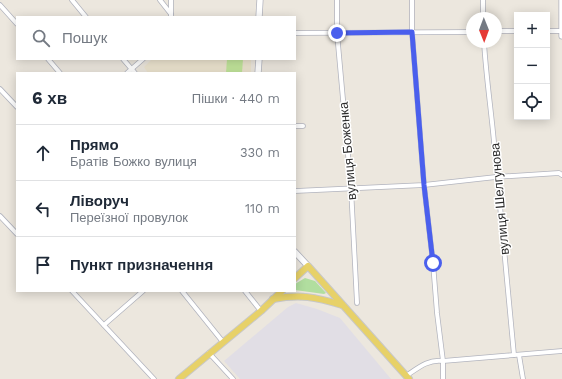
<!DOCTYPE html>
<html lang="uk">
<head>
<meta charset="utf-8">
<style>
  body { margin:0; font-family:"Work Sans",sans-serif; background:#f6f6f7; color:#1f2937 }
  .controls { position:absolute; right:12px; top:12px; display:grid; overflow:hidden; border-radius:0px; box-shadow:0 2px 10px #0003 }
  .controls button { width:36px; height:36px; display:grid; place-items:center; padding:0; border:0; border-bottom:1px solid #e0e1e3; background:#fff; color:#1f2937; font:20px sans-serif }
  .compass { position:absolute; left:466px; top:12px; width:36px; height:36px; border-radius:50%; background:#fff; box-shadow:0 2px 10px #0003; rotate:179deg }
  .stop { position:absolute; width:12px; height:12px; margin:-9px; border:3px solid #4a5fed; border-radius:50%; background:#fff }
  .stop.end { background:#4a5fed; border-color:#fff; box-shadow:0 1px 4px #0008 }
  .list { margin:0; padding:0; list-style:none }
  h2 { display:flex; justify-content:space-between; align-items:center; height:52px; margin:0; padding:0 16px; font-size:17px }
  h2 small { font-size:13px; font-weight:400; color:#747a83 }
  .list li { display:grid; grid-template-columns:26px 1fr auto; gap:12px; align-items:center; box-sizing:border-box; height:56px; padding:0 16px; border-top:1px solid #e0e1e3 }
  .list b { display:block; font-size:15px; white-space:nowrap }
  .list p { margin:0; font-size:13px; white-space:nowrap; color:#747a83 }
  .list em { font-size:13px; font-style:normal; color:#747a83 }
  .icon { flex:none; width:22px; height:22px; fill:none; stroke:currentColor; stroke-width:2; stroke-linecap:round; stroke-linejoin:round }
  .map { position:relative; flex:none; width:562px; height:379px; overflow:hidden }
  .search { position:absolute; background:#fff; box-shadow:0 2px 10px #0003; left:16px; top:16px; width:280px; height:44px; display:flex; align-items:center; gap:10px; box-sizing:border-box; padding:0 14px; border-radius:0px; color:#747a83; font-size:15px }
  .panel { position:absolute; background:#fff; box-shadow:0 2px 10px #0003; left:16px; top:72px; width:280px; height:220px; border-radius:0px }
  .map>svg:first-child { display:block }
  .industrial { fill:#e1dee5 }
  .education { fill:#ece4cf }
  .green { fill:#b1de9f }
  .pitch { fill:#c2e59b }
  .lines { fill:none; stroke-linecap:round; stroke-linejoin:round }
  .street-casing { stroke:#b2b4be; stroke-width:5.5 }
  .secondary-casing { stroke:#b2b4be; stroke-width:7 }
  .primary-casing { stroke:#c8c8c8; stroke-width:8 }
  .street { stroke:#fff; stroke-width:4 }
  .secondary { stroke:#fff; stroke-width:5.5 }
  .primary { stroke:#e7d168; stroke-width:6 }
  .route { stroke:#4a5fed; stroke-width:5 }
  .labels { text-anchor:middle; stroke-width:3; stroke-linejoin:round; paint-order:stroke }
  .street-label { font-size:13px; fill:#2b2b2b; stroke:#fff }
</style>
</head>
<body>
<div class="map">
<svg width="562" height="379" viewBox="0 0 562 379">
  <rect width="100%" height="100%" fill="#ece7de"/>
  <path class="industrial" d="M296,303L317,309L340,318L391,379H240L224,361L288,307Z"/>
  <path class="education" d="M152,59H251V73H148L144,67Z"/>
  <path class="green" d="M305,278L315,281L326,293L324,294L295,290V284Z"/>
  <path class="pitch" d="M227,59H243L242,73H226Z"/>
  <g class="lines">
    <g class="street-casing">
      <g id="street">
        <path d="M72,0L86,17"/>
        <path d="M160,0L171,14"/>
        <path d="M171,0V17"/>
        <path d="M337,0V33L351,188L357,303"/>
        <path d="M412,0V32L424,185L433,263L437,313L443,361V379"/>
        <path d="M483,0V18"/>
        <path d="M0,5L17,24"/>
        <path d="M496,31H517"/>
        <path d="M547,31H562"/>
        <path d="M295,33L472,32"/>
        <path d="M484,42C486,76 491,109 494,142C500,213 507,284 514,355"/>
        <path d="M48,59L60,73"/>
        <path d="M123,59L135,73"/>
        <path d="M127,73L143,59"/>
        <path d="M0,89L17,107"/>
        <path d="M295,126H303"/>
        <path d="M295,191L424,185L496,177L559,173L562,175"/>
        <path d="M0,216L17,234"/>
        <path d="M72,291L154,379"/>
        <path d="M182,291L223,342"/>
        <path d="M245,291L261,311"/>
        <path d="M104,325L143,291"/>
        <path d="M209,353L233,379"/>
        <path d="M519,355L523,379"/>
        <path d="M406,376C418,368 428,359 443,361L562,351"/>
      </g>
    </g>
    <g class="secondary-casing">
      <g id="secondary">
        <path d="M562,0V36"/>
        <path d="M259,17L260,0"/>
        <path d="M258,73L259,59"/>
        <path d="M295,252L308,266"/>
      </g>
    </g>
    <g class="primary-casing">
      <g id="primary">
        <path d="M295,278L308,266L409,379"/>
        <path d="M273,299C301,294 315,297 342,305"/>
        <path d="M179,379L261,311L282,291"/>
      </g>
    </g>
    <use href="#street" class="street"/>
    <use href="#secondary" class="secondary"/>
    <use href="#primary" class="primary"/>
  </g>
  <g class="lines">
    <path class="route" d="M337,33L412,32L424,185L433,263"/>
  </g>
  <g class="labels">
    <g class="street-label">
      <text transform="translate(347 151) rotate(-95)" y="5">вулиця Боженка</text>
      <text transform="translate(499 199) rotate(-95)" y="5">вулиця Шелгунова</text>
    </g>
  </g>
</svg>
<div class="controls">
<button>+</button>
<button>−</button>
<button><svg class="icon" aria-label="locate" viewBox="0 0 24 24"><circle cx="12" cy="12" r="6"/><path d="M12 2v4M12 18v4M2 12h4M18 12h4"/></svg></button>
</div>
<svg class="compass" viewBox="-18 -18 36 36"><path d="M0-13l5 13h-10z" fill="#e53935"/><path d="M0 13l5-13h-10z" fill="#747a83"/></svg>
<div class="stop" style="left:433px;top:263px"></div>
<div class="stop end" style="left:337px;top:33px"></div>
<div class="search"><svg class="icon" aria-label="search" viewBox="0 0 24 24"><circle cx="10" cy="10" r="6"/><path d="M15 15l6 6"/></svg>Пошук</div>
<section class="panel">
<h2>6 хв<small>Пішки · 440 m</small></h2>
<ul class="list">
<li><svg class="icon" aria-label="ahead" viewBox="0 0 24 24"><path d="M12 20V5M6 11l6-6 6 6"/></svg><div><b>Прямо</b><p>Братів Божко вулиця</p></div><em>330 m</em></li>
<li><svg class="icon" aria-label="left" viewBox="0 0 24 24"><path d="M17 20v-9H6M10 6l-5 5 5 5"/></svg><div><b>Ліворуч</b><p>Переїзної провулок</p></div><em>110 m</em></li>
<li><svg class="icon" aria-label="arrive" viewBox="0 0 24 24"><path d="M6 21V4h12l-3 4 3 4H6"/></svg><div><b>Пункт призначення</b></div></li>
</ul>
</section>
</div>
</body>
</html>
